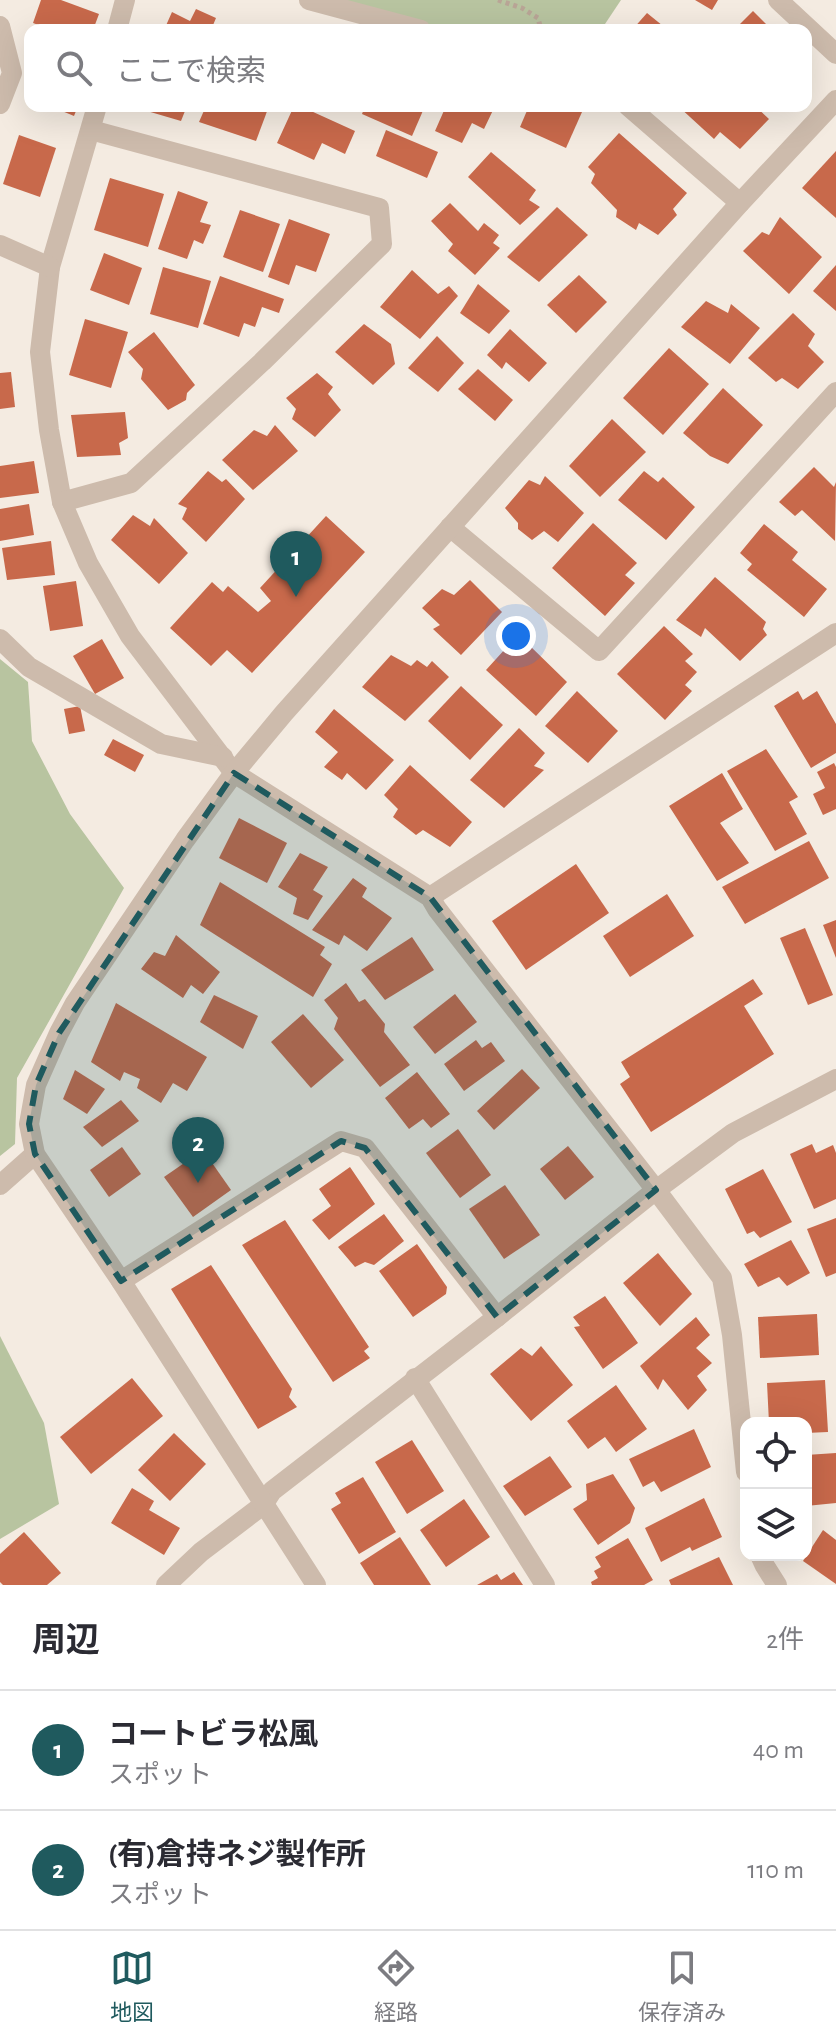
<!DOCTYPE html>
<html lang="ja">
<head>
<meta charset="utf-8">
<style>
  body { margin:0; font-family:"Alegreya Sans","Noto Sans JP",sans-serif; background:#f7f7f7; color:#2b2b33 }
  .controls { position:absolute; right:24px; bottom:24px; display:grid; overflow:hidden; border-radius:16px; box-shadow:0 8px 32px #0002 }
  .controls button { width:72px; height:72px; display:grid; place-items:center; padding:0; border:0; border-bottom:2px solid #e1e1e2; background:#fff; color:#2b2b33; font:40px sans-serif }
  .you { position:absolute; left:516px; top:636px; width:28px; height:28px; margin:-20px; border:6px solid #fff; border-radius:50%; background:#1a73e8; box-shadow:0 0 0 12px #1a73e833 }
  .badge { display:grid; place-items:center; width:52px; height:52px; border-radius:50%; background:#1f5a5e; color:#fff; font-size:26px; font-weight:700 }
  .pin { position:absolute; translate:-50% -66px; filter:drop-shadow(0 2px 4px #0008) }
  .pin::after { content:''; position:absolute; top:42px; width:28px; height:24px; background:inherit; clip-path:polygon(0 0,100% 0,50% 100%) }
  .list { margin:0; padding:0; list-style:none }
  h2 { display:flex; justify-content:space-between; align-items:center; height:104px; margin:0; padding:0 32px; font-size:34px }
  h2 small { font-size:26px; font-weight:400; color:#7c7c81 }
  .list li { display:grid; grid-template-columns:52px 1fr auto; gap:24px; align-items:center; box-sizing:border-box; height:120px; padding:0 32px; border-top:2px solid #e1e1e2 }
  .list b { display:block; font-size:30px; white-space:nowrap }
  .list p { margin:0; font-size:26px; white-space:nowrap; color:#7c7c81 }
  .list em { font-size:26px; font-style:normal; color:#7c7c81 }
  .icon { flex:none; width:44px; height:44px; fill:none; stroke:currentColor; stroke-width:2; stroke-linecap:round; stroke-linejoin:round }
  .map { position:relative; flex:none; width:836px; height:1585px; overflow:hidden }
  .search { position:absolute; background:#fff; box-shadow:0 8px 32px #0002; left:24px; right:24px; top:24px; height:88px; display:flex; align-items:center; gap:20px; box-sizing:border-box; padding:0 28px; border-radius:16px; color:#7c7c81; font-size:30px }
  .sheet { height:344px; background:#fff }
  nav { display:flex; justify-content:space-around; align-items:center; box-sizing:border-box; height:112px; border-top:2px solid #e1e1e2; background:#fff; font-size:22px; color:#7c7c81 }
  nav a { display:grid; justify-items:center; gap:4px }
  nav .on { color:#1f5a5e }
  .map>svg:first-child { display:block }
  .green { fill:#b8c4a0 }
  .building { fill:#c8694b }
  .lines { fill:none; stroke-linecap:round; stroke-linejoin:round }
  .path { stroke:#b9a596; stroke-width:5; stroke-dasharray:4 4; stroke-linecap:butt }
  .minor { stroke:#cdbbac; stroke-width:20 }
  .marked { fill:#1f5a5e; fill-opacity:0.2; stroke:#1f5a5e; stroke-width:6; stroke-dasharray:16 10; stroke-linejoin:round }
</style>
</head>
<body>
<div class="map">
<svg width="836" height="1585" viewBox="0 0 836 1585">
  <rect width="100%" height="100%" fill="#f4ebe1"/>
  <g class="green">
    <path d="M309,0H621L601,30H421Z"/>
    <path d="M0,659L28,682L32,741L70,814L124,888L17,1078L15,1144L0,1156Z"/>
    <path d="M0,1336L44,1423L59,1504L0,1539Z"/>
  </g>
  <g class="building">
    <path d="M41,0H61L99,14L93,30H52L33,23Z"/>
    <path d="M695,0H718L712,10Z"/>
    <path d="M196,9L216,18L211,30H164L172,12L190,21Z"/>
    <path d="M753,11L772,30H734Z"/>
    <path d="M647,13L668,30H632Z"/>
    <path d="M50,106H78L74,116Z"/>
    <path d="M130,106H187L181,121Z"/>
    <path d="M206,106H269L256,141L199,122Z"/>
    <path d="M294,106H300L355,131L345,154L322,143L314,160L277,143Z"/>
    <path d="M365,106H425L412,136L362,114Z"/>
    <path d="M446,106H495L484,129L472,123L462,143L435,131Z"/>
    <path d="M529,106H569L582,112L566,148L520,127Z"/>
    <path d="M678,106H755L769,119L740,149L720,132L714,139Z"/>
    <path d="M386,130L438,152L427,178L376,156Z"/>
    <path d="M619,133L687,193L673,209L677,215L658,235L639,223L636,230L616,217L617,210L591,183L595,174L588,167Z"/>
    <path d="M19,135L56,148L40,197L3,184Z"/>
    <path d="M836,151V218L802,188Z"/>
    <path d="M491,152L536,190L529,200L540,207L520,225L468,177Z"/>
    <path d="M110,178L164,194L148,247L94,230Z"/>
    <path d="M178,191L208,202L200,222L211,225L203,244L194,240L187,259L158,249Z"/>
    <path d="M450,203L478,231L484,223L499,235L493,243L500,248L475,275L448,251L453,244L431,221Z"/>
    <path d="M557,207L588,235L539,282L507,257Z"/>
    <path d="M240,210L280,224L263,272L223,257Z"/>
    <path d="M780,217L822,257L789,294L743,251L762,232L769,235Z"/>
    <path d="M289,219L330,234L316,272L296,265L289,285L268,277Z"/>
    <path d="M104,253L142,268L129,305L90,290Z"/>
    <path d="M836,265V311L813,291Z"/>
    <path d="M163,267L211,281L198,328L150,314Z"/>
    <path d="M412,270L438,294L449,286L458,296L420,339L380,307Z"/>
    <path d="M579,275L607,302L576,333L547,305Z"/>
    <path d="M220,276L284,299L279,313L262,307L255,327L244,323L239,337L203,324Z"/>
    <path d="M478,284L510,311L489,334L460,313Z"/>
    <path d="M706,301L728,313L731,304L760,328L730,364L681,327Z"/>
    <path d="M793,313L815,334L808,346L824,362L798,389L782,378L776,382L748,358Z"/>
    <path d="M85,319L128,332L111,388L69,375Z"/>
    <path d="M364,324L391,344L395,364L373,385L335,352Z"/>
    <path d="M510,329L547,363L529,382L506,362L502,369L487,355Z"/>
    <path d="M154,332L195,385L187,393L186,400L168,410L141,379L143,369L128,352Z"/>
    <path d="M437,336L464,363L438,392L408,368Z"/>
    <path d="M669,348L709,384L663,435L623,398Z"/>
    <path d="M478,369L513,400L495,421L458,389Z"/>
    <path d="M11,372L15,407L0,409V373Z"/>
    <path d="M317,373L333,387L328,394L341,410L315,437L292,419L296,409L286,398Z"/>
    <path d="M723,388L763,425L728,464L710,456L683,433Z"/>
    <path d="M125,412L128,438L119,443L121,455L77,457L71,415Z"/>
    <path d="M612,419L646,452L600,497L569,466Z"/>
    <path d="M275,425L298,451L253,490L222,460L254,430L267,436Z"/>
    <path d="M34,461L39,493L0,498V466Z"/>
    <path d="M814,467L834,487L836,482L835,541L802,510L795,516L779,502Z"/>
    <path d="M208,471L222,482L226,479L245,499L206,542L182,519L187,508L178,504Z"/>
    <path d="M644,471L658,482L663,477L695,507L666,540L618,500Z"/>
    <path d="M545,476L584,513L558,542L544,531L532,540L518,529V523L505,508L529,480L540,485Z"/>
    <path d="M29,504L34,535L0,541V509Z"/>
    <path d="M133,515L150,526L154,518L188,553L159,584L111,540Z"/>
    <path d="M326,516L365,552L252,673L227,650L211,666L170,628L212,582L223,592L228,586L258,612L271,601L260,588Z"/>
    <path d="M593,523L637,563L625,575L635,583L605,616L552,568Z"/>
    <path d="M764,524L798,552L792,560L827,589L804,617L747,570L752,564L740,553Z"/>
    <path d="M51,541L55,575L7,580L2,548Z"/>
    <path d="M715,577L766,622L763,629L767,635L740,661L705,628L701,637L676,620Z"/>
    <path d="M470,580L502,612L461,655L433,629L440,625L422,608L442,589L454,595Z"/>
    <path d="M76,581L83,626L50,631L43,586Z"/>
    <path d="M664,626L693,654L685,661L697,672L685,685L692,691L665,720L617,674Z"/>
    <path d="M102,639L124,678L95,694L73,656Z"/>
    <path d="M528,644L567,682L536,716L486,670L506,648L516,656Z"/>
    <path d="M391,655L411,666L417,660L427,667L432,661L449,677L405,721L362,687Z"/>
    <path d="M461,686L503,725L470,760L428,721Z"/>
    <path d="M577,691L618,731L588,763L545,726Z"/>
    <path d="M798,691L803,700L817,691L836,724V753L811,768L774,706Z"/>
    <path d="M80,706L85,731L69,734L64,709Z"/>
    <path d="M334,709L394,760L366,790L347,773L342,780L324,767L338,752L315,732Z"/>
    <path d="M519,728L545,753L534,766L544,770L504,808L470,780Z"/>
    <path d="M113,739L144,755L135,772L104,755Z"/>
    <path d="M766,749L798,797L789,802L807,834L775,851L727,771Z"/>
    <path d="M834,763L836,767V809L823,815L813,794L825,788L817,772Z"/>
    <path d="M410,765L472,822L450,847L423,830L416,835L393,817L398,809L384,795Z"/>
    <path d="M722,773L743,809L720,823L749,863L717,881L669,806Z"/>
    <path d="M239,818L287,843L267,883L219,858Z"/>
    <path d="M809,841L829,878L745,924L722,887Z"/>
    <path d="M300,853L328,867L313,890L323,896L308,920L293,914L297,898L278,887Z"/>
    <path d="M576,864L609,913L526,970L492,921Z"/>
    <path d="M353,878L367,888L362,897L392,918L367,951L344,935L339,945L312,930Z"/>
    <path d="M220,882L325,947L320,955L332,964L313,997L200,925Z"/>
    <path d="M667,894L694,936L630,977L603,936Z"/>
    <path d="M836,920V958L823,925Z"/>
    <path d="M805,928L833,995L808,1005L780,938Z"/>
    <path d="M176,935L220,972L203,994L191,985L183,998L141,969L154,952L165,956Z"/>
    <path d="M412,937L434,970L385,1000L361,970Z"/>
    <path d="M753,979L763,994L744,1006L774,1054L651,1132L620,1084L630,1077L621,1062Z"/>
    <path d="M346,983L359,1002L365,999L385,1024L384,1032L410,1065L380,1087L334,1029L338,1018L324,1000Z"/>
    <path d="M455,994L477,1022L435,1054L413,1027Z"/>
    <path d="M214,995L258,1016L243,1049L200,1022Z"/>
    <path d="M116,1003L207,1057L187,1091L173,1083L161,1103L137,1088L140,1079L124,1072L120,1081L91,1062Z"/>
    <path d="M303,1014L344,1060L311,1088L271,1042Z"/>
    <path d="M476,1040L482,1048L491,1042L505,1061L464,1091L444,1064Z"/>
    <path d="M522,1069L540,1088L494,1130L477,1111Z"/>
    <path d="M75,1070L105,1089L87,1114L63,1099Z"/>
    <path d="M417,1072L450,1114L431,1128L423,1119L409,1129L385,1098Z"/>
    <path d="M121,1100L139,1121L102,1147L83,1127Z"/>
    <path d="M458,1129L491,1175L460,1198L426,1153Z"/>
    <path d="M812,1144L816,1153L833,1145L836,1153V1199L814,1209L790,1154Z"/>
    <path d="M568,1146L594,1177L565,1200L540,1169Z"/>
    <path d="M122,1147L141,1174L109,1197L90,1170Z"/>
    <path d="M203,1150L231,1190L193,1217L164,1177Z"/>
    <path d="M350,1167L375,1204L329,1240L312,1220L331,1206L319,1189Z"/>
    <path d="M763,1169L792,1222L760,1238L754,1231L747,1234L725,1189Z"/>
    <path d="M505,1185L540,1235L504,1259L469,1209Z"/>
    <path d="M384,1214L404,1241L374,1265L365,1262L355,1267L338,1247Z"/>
    <path d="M836,1218V1273L826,1277L807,1229Z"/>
    <path d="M285,1220L369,1347L364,1351L370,1358L333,1382L242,1245Z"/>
    <path d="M791,1240L810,1273L787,1286L779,1277L758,1287L744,1264Z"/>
    <path d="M417,1244L447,1287L446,1294L413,1317L379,1271Z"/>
    <path d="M658,1253L692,1294L660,1326L623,1283Z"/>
    <path d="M211,1265L292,1389L289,1397L297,1407L258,1429L171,1289Z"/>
    <path d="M605,1296L638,1343L603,1369L574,1327L580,1326L573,1317Z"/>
    <path d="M817,1314L819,1355L760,1358L758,1317Z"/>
    <path d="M696,1317L710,1335L696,1348L712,1363L697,1376L707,1390L688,1410L663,1379L658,1390L640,1366Z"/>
    <path d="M541,1346L573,1385L531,1421L490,1374L521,1348L532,1356Z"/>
    <path d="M132,1378L163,1416L91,1474L60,1437Z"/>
    <path d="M825,1380L828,1432L806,1433V1423H769L767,1383Z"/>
    <path d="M616,1385L647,1429L616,1452L605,1437L588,1449L567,1421Z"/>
    <path d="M694,1429L711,1467L661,1492L654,1481L643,1487L629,1459Z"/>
    <path d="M174,1433L206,1464L170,1501L138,1470Z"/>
    <path d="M412,1440L444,1491L407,1514L375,1462Z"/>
    <path d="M836,1453V1503L806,1506V1455Z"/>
    <path d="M550,1456L572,1487L525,1516L503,1486Z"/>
    <path d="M613,1474L635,1508L630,1523L598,1545L573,1509L587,1500L586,1484Z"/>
    <path d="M363,1477L396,1532L359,1554L331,1509L341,1503L335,1493Z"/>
    <path d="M132,1488L154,1501L149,1510L180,1528L164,1555L111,1523Z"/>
    <path d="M704,1498L722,1537L692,1551L690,1547L661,1562L645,1528Z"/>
    <path d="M464,1499L490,1537L446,1567L420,1530Z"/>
    <path d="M823,1530L836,1540V1584L803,1561Z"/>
    <path d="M24,1532L61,1573L47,1585H3L0,1582V1554Z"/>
    <path d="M400,1537L431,1585H374L360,1563Z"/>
    <path d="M628,1538L653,1580L644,1585H592L591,1582L598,1578L594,1571L601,1567L595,1557Z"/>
    <path d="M719,1557L733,1585H671L669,1580Z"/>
    <path d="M514,1572L523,1585H477L497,1574L501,1580Z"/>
  </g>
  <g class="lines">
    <path class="path" d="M498,0L522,8L538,18L541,30"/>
    <g class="minor">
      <path d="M309,0L421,30"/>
      <path d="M778,0L836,54"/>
      <path d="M0,26L12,73L0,104"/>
      <path d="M117,30L125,0"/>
      <path d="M97,106L50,267L40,352L49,430L62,502L88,563L130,636L234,773L430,897L437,909L656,1190L722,1278L732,1335L746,1472"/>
      <path d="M628,106L740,203"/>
      <path d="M0,245L50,267"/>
      <path d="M62,502L131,483L262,362L382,244L379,208L91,130"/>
      <path d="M450,527L599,651L836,392"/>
      <path d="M0,639L29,667L161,744L223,757"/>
      <path d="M430,897L836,633"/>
      <path d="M0,1185L35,1154"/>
      <path d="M121,1281L341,1141L365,1148L497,1317"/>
      <path d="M415,1378L545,1585"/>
      <path d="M760,1555L765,1566L777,1585"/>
      <path d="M166,1585L201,1552L263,1505L272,1491L497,1317L656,1190L733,1133L836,1079"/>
      <path d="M316,1585L121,1281L35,1154L29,1124L36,1085L59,1033L75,1003L185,840L234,773L284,713L740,203L836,100"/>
    </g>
  </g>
  <path class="marked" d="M234,773L430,897L656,1190L497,1317L365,1148L341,1141L121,1281L35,1154L29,1124L36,1085L59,1033Z"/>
</svg>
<div class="controls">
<button><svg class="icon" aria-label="locate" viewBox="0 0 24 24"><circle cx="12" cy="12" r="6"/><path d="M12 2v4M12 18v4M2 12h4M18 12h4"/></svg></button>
<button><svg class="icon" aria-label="layers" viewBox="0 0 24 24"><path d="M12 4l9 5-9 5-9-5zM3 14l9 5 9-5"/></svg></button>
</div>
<div class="you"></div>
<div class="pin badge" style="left:296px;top:597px">1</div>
<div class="pin badge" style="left:198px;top:1183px">2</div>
<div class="search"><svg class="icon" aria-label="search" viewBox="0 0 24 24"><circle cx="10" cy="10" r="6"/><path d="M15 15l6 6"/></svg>ここで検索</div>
</div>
<section class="sheet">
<h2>周辺<small>2件</small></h2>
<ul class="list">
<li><span class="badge">1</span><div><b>コートビラ松風</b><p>スポット</p></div><em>40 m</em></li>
<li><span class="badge">2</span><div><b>(有)倉持ネジ製作所</b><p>スポット</p></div><em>110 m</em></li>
</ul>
</section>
<nav>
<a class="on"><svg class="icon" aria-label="map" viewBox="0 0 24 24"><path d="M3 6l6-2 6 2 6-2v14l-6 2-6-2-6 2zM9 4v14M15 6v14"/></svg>地図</a>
<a><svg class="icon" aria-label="directions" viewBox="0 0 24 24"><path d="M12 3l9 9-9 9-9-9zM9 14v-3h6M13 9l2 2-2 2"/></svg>経路</a>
<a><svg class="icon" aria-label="saved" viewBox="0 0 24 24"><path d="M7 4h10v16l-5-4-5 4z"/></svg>保存済み</a>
</nav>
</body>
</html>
